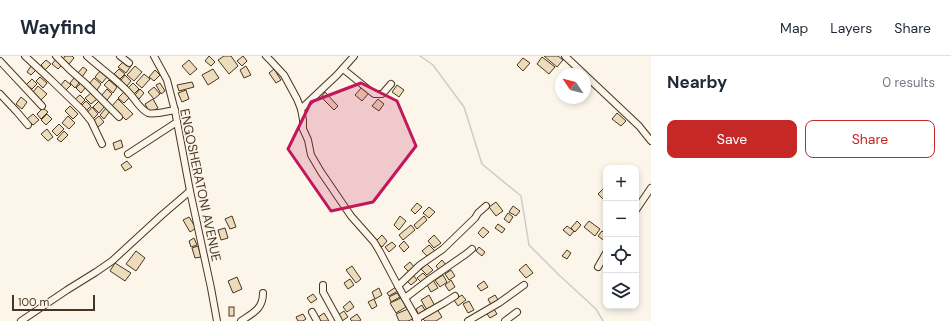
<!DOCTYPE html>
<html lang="en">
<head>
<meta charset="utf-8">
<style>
  body { margin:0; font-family:"DM Sans",sans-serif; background:#f2f2f3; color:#1f2937 }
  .controls { position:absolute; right:12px; bottom:12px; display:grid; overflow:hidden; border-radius:8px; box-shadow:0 2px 6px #0003 }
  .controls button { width:36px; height:36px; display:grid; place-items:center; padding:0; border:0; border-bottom:1px solid #e0e1e3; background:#fff; color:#1f2937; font:20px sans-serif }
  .compass { position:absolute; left:555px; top:12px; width:36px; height:36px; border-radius:50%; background:#fff; box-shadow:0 2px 6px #0003; rotate:305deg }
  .scale { position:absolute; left:12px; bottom:10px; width:83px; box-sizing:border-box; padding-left:4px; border:2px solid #4a3520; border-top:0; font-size:11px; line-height:14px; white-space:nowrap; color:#4a3520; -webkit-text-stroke:3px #fbf6e9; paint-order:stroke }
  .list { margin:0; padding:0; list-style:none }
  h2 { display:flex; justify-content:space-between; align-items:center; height:52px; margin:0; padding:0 16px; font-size:17px }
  h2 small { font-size:13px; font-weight:400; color:#747a83 }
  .actions { display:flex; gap:8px; padding:12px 16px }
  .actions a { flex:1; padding:9px 0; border:1px solid #c62828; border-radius:8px; text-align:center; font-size:14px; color:#c62828 }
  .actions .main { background:#c62828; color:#fff }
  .icon { flex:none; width:22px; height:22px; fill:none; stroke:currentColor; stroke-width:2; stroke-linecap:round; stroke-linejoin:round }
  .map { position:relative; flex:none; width:651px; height:265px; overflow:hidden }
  header { display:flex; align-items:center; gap:24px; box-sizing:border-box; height:56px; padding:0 20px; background:#fff; border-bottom:1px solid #e0e1e3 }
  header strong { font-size:19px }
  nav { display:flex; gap:22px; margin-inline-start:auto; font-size:14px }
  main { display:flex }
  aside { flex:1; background:#fff }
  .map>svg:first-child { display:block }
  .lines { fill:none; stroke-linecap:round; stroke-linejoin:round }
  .stream { stroke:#c9cecd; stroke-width:1.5 }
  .building { fill:#ecdcbc; stroke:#4a3520 }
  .minor-casing { stroke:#4a3520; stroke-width:8 }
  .minor { stroke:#fbf6e9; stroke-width:6 }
  .marked { fill:#c2185b; fill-opacity:0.2; stroke:#c2185b; stroke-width:3; stroke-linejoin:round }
  .labels { text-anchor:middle; stroke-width:3; stroke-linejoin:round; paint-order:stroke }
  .street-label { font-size:13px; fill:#4a3520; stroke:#fbf6e9 }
</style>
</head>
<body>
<header>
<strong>Wayfind</strong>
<nav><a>Map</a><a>Layers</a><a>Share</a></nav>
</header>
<main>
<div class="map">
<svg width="651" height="265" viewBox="0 0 651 265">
  <rect width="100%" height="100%" fill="#fbf6e9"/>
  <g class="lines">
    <path class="stream" d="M420,0L433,9L464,51L482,108L521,140L529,189L559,219L596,253L603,265"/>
  </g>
  <g class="building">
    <path d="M65,0H72L74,2L69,8L63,3Z"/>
    <path d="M209,0L215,6L211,10L205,5Z"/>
    <path d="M224,0H231L238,10L229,18L218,4Z"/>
    <path d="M243,0L247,5L242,10L237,5Z"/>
    <path d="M544,0H558L563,4L557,11Z"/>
    <path d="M542,1L555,11L549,18L537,8Z"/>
    <path d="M523,2L530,7L523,15L517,9Z"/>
    <path d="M56,3L62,9L58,13L52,8Z"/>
    <path d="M46,4L51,8L45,14L41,9Z"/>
    <path d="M189,4L197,13L190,19L182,10Z"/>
    <path d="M124,5L131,10L126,17L118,11Z"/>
    <path d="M31,10L36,14L31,19L27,16Z"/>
    <path d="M135,10L142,16L134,25L127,19Z"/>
    <path d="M246,10L251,19L244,22L240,14Z"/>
    <path d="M83,11L87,14L82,21L78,17Z"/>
    <path d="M119,13L125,18L120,23L114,18Z"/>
    <path d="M213,13L219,22L208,29L202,19Z"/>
    <path d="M274,13L281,24L276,27L269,17Z"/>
    <path d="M155,14L160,19L154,25L149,21Z"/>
    <path d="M100,15L107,21L102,27L95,21Z"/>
    <path d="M144,18L150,23L142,32L136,27Z"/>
    <path d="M125,19L131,25L127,30L121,24Z"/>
    <path d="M40,21L47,27L43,32L36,25Z"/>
    <path d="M74,22L79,27L75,32L70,27Z"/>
    <path d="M94,22L101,28L97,34L89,28Z"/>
    <path d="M32,23L37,28L32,33L26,29Z"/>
    <path d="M65,24L71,29L66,34L60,30Z"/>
    <path d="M109,24L117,31L113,37L104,29Z"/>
    <path d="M192,26L194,31L179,35L177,29Z"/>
    <path d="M81,27L86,31L81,37L76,32Z"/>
    <path d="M133,27L139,33L134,38L128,32Z"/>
    <path d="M160,27L165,35L161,38L156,29Z"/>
    <path d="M397,29L404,34L399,41L392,36Z"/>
    <path d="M38,30L47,38L41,44L33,36Z"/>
    <path d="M154,31L160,38L154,43L148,36Z"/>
    <path d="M362,31L369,37L362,45L355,39Z"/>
    <path d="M107,33L112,38L107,44L101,40Z"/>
    <path d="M140,33L144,37L139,43L135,39Z"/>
    <path d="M186,34L189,43L182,46L178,37Z"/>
    <path d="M124,36L130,41L124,47L118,42Z"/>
    <path d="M325,36L338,50L334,54L321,41Z"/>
    <path d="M91,37L97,43L91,48L85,42Z"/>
    <path d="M80,39L85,44L80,49L74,44Z"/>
    <path d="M21,41L27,46L22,53L16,48Z"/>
    <path d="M118,43L133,58L126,64L112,50Z"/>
    <path d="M153,43L158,52L150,57L145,48Z"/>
    <path d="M378,43L384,48L379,55L372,50Z"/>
    <path d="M86,45L91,50L86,55L81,50Z"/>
    <path d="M99,45L105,50L99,57L93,51Z"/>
    <path d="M70,50L78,58L73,63L65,55Z"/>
    <path d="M92,51L98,58L93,63L87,57Z"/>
    <path d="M43,52L48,56L41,63L37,58Z"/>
    <path d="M106,52L110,55L104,63L100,59Z"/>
    <path d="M617,57L626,65L621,70L612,63Z"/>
    <path d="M33,58L39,64L33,69L27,63Z"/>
    <path d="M47,58L52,63L46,69L41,64Z"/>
    <path d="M68,60L75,67L69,73L62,67Z"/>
    <path d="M99,60L104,66L98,71L93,65Z"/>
    <path d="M59,68L64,73L57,80L52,75Z"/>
    <path d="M47,73L53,81L48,85L41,78Z"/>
    <path d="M64,75L68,79L61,86L57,83Z"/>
    <path d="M121,84L123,91L115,94L113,87Z"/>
    <path d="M127,105L132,111L125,115L121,109Z"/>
    <path d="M604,132L606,134V142L604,144L598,138Z"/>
    <path d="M496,146L503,155L496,160L489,151Z"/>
    <path d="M417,147L422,151L415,158L411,154Z"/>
    <path d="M513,150L520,155L516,160L509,156Z"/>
    <path d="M429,151L435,156L429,162L423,157Z"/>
    <path d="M508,157L513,161L509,167L504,163Z"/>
    <path d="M232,160L236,171L230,173L225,163Z"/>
    <path d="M400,160L406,165L399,174L394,169Z"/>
    <path d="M424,160L427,164L417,173L414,169Z"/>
    <path d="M189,161L196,172L190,176L183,164Z"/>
    <path d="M577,165L581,169L575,176L571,172Z"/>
    <path d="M589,165L600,173L595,180L584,171Z"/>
    <path d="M498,168L505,173L502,177L495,172Z"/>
    <path d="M411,169L415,174L403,184L399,179Z"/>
    <path d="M567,170L574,175L570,180L563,174Z"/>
    <path d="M483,171L489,176L483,182L478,177Z"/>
    <path d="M225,172L228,182L221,184L218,174Z"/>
    <path d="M602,175L606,178V186L598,180Z"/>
    <path d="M382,179L387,185L382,191L376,185Z"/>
    <path d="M434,179L441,187L434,192L428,185Z"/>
    <path d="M194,182L197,189L191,191L189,185Z"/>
    <path d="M404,185L409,191L404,196L399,190Z"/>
    <path d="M392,186L396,190L389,196L385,191Z"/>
    <path d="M429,189L435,195L428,201L422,195Z"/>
    <path d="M198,190L201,201L195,202L192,192Z"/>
    <path d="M479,191L485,196L482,200L476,195Z"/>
    <path d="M567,194L571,197L567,203L562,200Z"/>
    <path d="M136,195L145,202L136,215L126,208Z"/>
    <path d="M442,204L446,209L440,215L436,210Z"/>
    <path d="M410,206L415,212L410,217L404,211Z"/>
    <path d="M115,207L131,217L125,225L110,215Z"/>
    <path d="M427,208L433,214L427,219L421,213Z"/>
    <path d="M526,208L533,217L526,222L519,214Z"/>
    <path d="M352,210L361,223L356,227L346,214Z"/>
    <path d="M451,214L455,220L449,224L445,218Z"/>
    <path d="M423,217L428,222L423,228L417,222Z"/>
    <path d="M413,219L417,224L411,229L407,225Z"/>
    <path d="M443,219L447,226L440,231L435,224Z"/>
    <path d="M237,221L242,233L233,237L228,225Z"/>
    <path d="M350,223L354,229L348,233L344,227Z"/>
    <path d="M433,224L438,232L431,236L427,229Z"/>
    <path d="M451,224L455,231L449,235L445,229Z"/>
    <path d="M484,225L488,231L481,235L477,230Z"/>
    <path d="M396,231L398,235L389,240L387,237Z"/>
    <path d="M379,232L382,239L375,243L372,236Z"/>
    <path d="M397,237L400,241L391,246L389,241Z"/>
    <path d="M313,238L317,243L311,247L307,242Z"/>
    <path d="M429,239L435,250L427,254L421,244Z"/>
    <path d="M462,239L466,244L458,250L454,244Z"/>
    <path d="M495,239L499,245L491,249L488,243Z"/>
    <path d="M401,242L406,251L396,257L390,247Z"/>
    <path d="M374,243L377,250L372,253L368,246Z"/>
    <path d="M350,245L354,251L347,256L343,251Z"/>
    <path d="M469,245L474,254L468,257L463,248Z"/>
    <path d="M422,249L426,256L419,260L416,253Z"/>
    <rect x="229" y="251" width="5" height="9"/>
    <path d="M408,253L413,263L408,265H399L396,258Z"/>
    <path d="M437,253L442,261L436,265H425L423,263Z"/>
    <path d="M494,253L497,258L490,262L487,258Z"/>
    <path d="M344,255L348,261L342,265L338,259Z"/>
    <path d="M324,257L329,265H319L317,262Z"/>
    <path d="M303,258L306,263L303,265H298L296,261Z"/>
    <path d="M357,258L361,264L359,265H352L350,263Z"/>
  </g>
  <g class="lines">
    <g class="minor-casing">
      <g id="minor">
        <path d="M25,0L51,24L82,54L91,65L102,88"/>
        <path d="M56,0L70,14L86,28L119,61"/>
        <path d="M87,0C101,13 118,24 131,39C136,45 140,53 148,57C154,59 168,55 175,54"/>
        <path d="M120,0L129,7"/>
        <path d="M154,0L167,24L175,55L190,135L211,232L217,265"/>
        <path d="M266,0L271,5L284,19L297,43L301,53L303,64V73L308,84L311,99L321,116L351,160L374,186L380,196L398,230L418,265"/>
        <path d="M565,0L584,18"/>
        <path d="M0,5L42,50"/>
        <path d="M343,13L374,38H382L384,36L391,28"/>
        <path d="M585,19L639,70L651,85"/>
        <path d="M0,38L17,56L28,69"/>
        <path d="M301,53L337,19L354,0"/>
        <path d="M128,98L177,66"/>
        <path d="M636,154L651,132"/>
        <path d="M598,211L606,197"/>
        <path d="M323,229V236L339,265"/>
        <path d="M398,230L420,209L443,193L475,162L478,157L486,150"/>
        <path d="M405,242L430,223L466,198L472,193"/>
        <path d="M312,256L317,265"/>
        <path d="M416,263L444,247L455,240"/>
        <path d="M21,265L67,234L96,216L112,205L162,159L190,135"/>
        <path d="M241,265C253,257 263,253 263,237"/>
        <path d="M468,265L499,247L524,229"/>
        <path d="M505,265L517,256"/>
      </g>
    </g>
    <use href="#minor" class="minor"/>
  </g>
  <path class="marked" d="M361,27L397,45L416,90L373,146L331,155L288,93L311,46Z"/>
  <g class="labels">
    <g class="street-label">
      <text transform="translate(201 129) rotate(78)" y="5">ENGOSHERATONI AVENUE</text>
    </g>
  </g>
</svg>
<div class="controls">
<button>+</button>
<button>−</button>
<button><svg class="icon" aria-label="locate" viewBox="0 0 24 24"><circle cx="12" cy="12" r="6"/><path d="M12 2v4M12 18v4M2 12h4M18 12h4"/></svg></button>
<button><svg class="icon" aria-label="layers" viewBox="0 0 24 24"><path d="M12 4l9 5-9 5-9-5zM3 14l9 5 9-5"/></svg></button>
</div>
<svg class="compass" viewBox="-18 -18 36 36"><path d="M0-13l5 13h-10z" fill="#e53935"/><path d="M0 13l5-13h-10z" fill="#747a83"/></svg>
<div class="scale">100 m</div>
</div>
<aside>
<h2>Nearby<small>0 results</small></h2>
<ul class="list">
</ul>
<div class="actions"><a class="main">Save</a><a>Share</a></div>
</aside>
</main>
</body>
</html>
